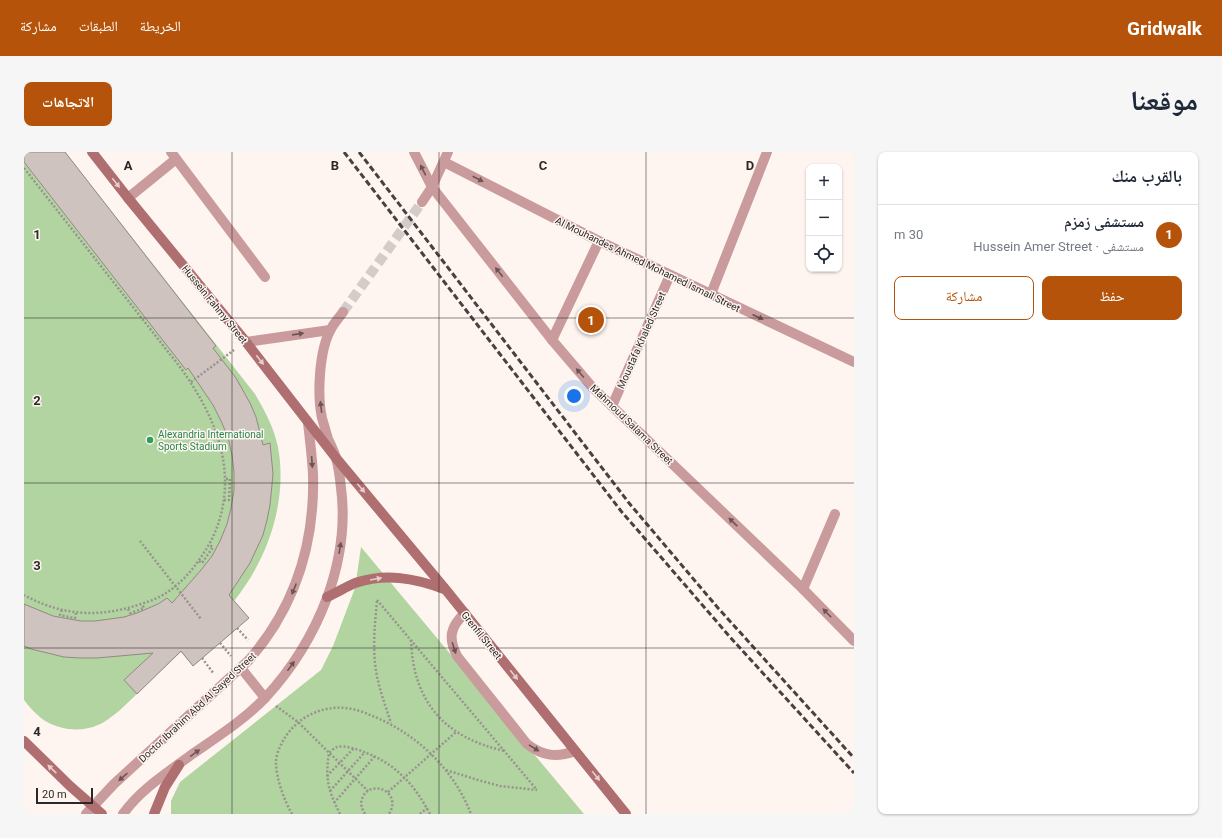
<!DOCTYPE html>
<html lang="ar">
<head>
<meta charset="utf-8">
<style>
  body { margin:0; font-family:Roboto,"Noto Naskh Arabic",sans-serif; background:#f6f6f7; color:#1f2937; direction:rtl }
  .controls { position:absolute; right:12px; top:12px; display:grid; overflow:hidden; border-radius:8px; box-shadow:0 1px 3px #0004 }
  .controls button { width:36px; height:36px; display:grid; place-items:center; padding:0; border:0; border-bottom:1px solid #e0e1e3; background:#fff; color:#1f2937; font:20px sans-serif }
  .scale { position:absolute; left:12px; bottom:10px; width:57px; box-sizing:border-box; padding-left:4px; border:2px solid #2c2826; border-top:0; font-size:11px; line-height:14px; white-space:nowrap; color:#2c2826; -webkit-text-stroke:3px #fef5f1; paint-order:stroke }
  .you { position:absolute; left:550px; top:244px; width:14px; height:14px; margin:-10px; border:3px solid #fff; border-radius:50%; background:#1a73e8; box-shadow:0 0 0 6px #1a73e833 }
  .badge { display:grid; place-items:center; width:26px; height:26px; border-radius:50%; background:#b45309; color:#fff; font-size:13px; font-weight:700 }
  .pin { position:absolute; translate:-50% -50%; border:2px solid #fff; box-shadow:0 1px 4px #0006 }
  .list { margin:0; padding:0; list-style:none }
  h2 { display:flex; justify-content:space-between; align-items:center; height:52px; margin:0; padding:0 16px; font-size:17px }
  h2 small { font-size:13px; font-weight:400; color:#747a83 }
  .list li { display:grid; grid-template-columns:26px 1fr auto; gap:12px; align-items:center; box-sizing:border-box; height:60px; padding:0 16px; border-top:1px solid #e0e1e3 }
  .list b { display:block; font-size:15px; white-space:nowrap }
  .list p { margin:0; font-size:13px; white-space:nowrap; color:#747a83 }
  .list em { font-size:13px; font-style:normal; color:#747a83 }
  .actions { display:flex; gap:8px; padding:12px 16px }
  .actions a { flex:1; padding:9px 0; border:1px solid #b45309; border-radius:8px; text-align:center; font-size:14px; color:#b45309 }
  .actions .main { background:#b45309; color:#fff }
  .icon { flex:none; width:22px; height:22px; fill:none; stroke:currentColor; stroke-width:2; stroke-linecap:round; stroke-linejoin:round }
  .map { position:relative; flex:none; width:830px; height:662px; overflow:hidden; direction:ltr; border-radius:8px }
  header { display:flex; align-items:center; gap:24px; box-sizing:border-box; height:56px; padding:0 20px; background:#b45309; color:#fff }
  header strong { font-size:19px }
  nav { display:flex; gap:22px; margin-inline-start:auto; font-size:14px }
  .intro { display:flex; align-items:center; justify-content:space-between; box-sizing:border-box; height:96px; padding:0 24px }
  h1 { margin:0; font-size:28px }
  .button { padding:10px 18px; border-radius:8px; background:#b45309; color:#fff; font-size:14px; font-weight:700 }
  main { display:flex; gap:24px; padding:0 24px }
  aside { flex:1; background:#fff; border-radius:8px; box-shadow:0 1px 3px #0004 }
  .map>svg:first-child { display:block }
  .green { fill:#b2d4a0 }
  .building { fill:#cec3bf; stroke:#938984 }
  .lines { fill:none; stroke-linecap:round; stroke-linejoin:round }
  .tertiary-tunnel { stroke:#d4ccc8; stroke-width:10; stroke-dasharray:10 5; stroke-linecap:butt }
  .path { stroke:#999390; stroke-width:2.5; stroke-dasharray:2 2; stroke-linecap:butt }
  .service { stroke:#c99b9c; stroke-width:10 }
  .minor { stroke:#c99b9c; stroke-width:10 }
  .tertiary { stroke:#c99b9c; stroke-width:10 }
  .secondary { stroke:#af6e70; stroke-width:10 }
  .rail { stroke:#474240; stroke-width:3; stroke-dasharray:6 3; stroke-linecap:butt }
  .oneway { fill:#6b5655 }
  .oneway2 { fill:#e6ccca }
  .grid { fill:none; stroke:#2c2826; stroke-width:1; stroke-opacity:0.55 }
  .leisure-dot { fill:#2e9e5b; stroke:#fef5f1; stroke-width:1.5 }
  .labels { text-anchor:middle; stroke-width:3; stroke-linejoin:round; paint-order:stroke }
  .street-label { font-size:10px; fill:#2c2826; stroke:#fef5f1 }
  .leisure-label { font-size:10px; fill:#27864d; stroke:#fef5f1; text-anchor:start }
  .grid-label { font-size:13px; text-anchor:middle; font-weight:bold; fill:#2c2826; stroke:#fef5f1; stroke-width:3; stroke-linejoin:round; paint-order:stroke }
</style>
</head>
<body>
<header>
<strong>Gridwalk</strong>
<nav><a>الخريطة</a><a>الطبقات</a><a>مشاركة</a></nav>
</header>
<div class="intro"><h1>موقعنا</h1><a class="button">الاتجاهات</a></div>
<main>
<aside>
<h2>بالقرب منك<small></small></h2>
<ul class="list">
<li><span class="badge">1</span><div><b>مستشفى زمزم</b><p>مستشفى · Hussein Amer Street</p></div><em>30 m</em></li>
</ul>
<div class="actions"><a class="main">حفظ</a><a>مشاركة</a></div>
</aside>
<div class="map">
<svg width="830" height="662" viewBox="0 0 830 662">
  <rect width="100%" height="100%" fill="#fef5f1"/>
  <g class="green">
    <path d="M0,0H41L231,242C241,259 250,276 254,295C264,349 244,407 210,449L225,466L169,514L157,500L95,559C88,564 82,570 74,573C56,581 33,578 17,566C11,561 5,555 0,548Z"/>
    <path d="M337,395L560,662H147V649L156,630L297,518L309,494L331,436Z"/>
  </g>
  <path class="building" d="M0,0H41L192,194L189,196L212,226L226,251L232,265L239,293L246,291L249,322L246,353L243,368L239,383L226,411L205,443L225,466L169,514L157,499L113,542L100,528L129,501L73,506H56L40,505L7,497L0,494V452L29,464L57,469H71L100,465L113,461L134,452L143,446L148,451L177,418L188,404L196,389L203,372L207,356L210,338V320L208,303L204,285L197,269L189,253L164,216L162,218L0,10Z"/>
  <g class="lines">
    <path class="tertiary-tunnel" d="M319,160L398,50"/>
    <g class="path">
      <path d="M0,16L156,215C181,250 202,289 201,334C200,359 193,382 179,402C172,413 165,422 156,430C145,441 131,448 117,452C76,466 38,464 0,443"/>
      <path d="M167,230L210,198"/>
      <path d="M200,348H205L206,327H201"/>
      <path d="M116,389L177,467"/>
      <path d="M175,409L178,411L189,395L185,393"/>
      <path d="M353,448L513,638"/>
      <path d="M353,449C351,470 349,490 351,511C353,532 361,552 367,571"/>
      <path d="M104,457L106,461H107L120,456L118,452"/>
      <path d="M38,458L36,463L50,466H51L52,461"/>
      <path d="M213,476L224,488"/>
      <path d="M387,488C389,550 421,586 481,599"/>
      <path d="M196,491L207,504"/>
      <path d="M178,506L190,522"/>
      <path d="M252,554L274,570L344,639"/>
      <path d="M422,618L454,628L476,634L513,638"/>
      <path d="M303,624L330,596"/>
      <path d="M306,639L341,600"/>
      <path d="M364,640L432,580"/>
      <path d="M310,651L351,604"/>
      <path d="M268,662C260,648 252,626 252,610C252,605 254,599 256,595C267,569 294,553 322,556C332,557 342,561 351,565C394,583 430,618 447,662"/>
      <path d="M316,662C304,638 301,627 305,601C307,599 310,596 313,595C320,593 333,597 340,600C372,612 390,632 406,662"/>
      <path d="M341,662C338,657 336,652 338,647C345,626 379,639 365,662"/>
      <path d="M396,662L403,656"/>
    </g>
    <g class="service">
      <path d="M147,0L241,125"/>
      <path d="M104,46L152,7"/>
      <path d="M687,142L743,0"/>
      <path d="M441,461C426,475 424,486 433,504L503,592C519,604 532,606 551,599"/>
    </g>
    <g class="minor">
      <path d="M528,188L575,89"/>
      <path d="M588,254L646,123"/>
      <path d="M779,437L811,362"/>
    </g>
    <g class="tertiary">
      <path d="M390,0L408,35L528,188L569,236L779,437L830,489"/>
      <path d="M420,10L575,89L830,210"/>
      <path d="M398,50L408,35L424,0"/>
      <path d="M222,190L306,178"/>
      <path d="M217,516L241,546"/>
      <path d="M62,662L90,632L225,508C271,455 291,392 289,322C288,305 286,288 284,271"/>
      <path d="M99,662C117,637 143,621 167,603C193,585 220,568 241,546C268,517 289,483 303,446C316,410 322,374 317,336C316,326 315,316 312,306C310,299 307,293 304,287C302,280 300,273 298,266C293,243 295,198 307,177C310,171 315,166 319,160"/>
    </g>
    <g class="secondary">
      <path d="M68,0L104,46L222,190L312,306L422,438L602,662"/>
      <path d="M303,445C312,441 322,435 331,431C362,421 390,426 420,437"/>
      <path d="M0,589L46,634L78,662"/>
      <path d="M130,662L141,635L155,613"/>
    </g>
    <g class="rail">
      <path d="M320,0L597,359L706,485L830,621"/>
      <path d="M335,0L605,351L694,456L830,606"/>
    </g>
  </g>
  <defs><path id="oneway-solid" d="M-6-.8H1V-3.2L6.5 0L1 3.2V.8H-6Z"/></defs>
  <g class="oneway">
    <use href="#oneway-solid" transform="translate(399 18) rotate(-117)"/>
    <use href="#oneway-solid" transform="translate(454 27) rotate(27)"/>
    <use href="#oneway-solid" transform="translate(475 120) rotate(-128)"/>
    <use href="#oneway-solid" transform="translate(734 165) rotate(25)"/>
    <use href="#oneway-solid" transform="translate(274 182) rotate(-8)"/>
    <use href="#oneway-solid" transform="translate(556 221) rotate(-130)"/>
    <use href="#oneway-solid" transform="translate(297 255) rotate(-97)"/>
    <use href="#oneway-solid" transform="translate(288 310) rotate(86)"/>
    <use href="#oneway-solid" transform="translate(709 370) rotate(-136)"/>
    <use href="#oneway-solid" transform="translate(316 396) rotate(-81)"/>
    <use href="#oneway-solid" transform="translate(270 437) rotate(112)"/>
    <use href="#oneway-solid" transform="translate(803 461) rotate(-134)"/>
    <use href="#oneway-solid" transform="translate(430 496) rotate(72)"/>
    <use href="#oneway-solid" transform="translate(267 514) rotate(-54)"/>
    <use href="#oneway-solid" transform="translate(510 596) rotate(32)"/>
    <use href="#oneway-solid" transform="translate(171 601) rotate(-36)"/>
    <use href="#oneway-solid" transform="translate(99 625) rotate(138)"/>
  </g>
  <g class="oneway2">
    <use href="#oneway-solid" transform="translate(92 31) rotate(52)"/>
    <use href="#oneway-solid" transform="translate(236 208) rotate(52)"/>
    <use href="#oneway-solid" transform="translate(337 336) rotate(50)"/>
    <use href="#oneway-solid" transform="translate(352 427) rotate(-10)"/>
    <use href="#oneway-solid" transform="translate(490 523) rotate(51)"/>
    <use href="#oneway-solid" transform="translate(28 617) rotate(-137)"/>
    <use href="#oneway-solid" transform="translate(572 624) rotate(51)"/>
  </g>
  <path class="grid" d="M208,0V662M415,0V662M622,0V662M0,166H830M0,331H830M0,496H830"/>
  <circle class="leisure-dot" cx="126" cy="288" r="4"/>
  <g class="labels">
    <g class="street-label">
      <text transform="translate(624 112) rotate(26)" y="4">Al Mouhandes Ahmed Mohamed Ismail Street</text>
      <text transform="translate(191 152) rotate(51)" y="4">Hussein Fahmy Street</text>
      <text transform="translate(617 188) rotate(-66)" y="4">Moustafa Khaled Street</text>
      <text transform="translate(608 272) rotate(44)" y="4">Mahmoud Salama Street</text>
      <text transform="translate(458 483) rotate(51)" y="4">Grenfil Street</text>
      <text transform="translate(173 555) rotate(-43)" y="4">Doctor Ibrahim Abd Al Sayed Street</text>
    </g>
    <g class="leisure-label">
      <text x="134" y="286">Alexandria International<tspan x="134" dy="12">Sports Stadium</tspan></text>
    </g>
  </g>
  <g class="grid-label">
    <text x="104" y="18">A</text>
    <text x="311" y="18">B</text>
    <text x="519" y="18">C</text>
    <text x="726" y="18">D</text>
    <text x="13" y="87">1</text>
    <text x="13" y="253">2</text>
    <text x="13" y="418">3</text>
    <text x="13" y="584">4</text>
  </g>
</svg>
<div class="controls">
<button>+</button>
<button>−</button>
<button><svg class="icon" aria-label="locate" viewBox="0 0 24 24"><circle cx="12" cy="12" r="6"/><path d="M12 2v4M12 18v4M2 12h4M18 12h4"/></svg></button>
</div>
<div class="scale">20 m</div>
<div class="you"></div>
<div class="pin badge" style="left:567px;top:168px">1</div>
</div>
</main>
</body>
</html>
